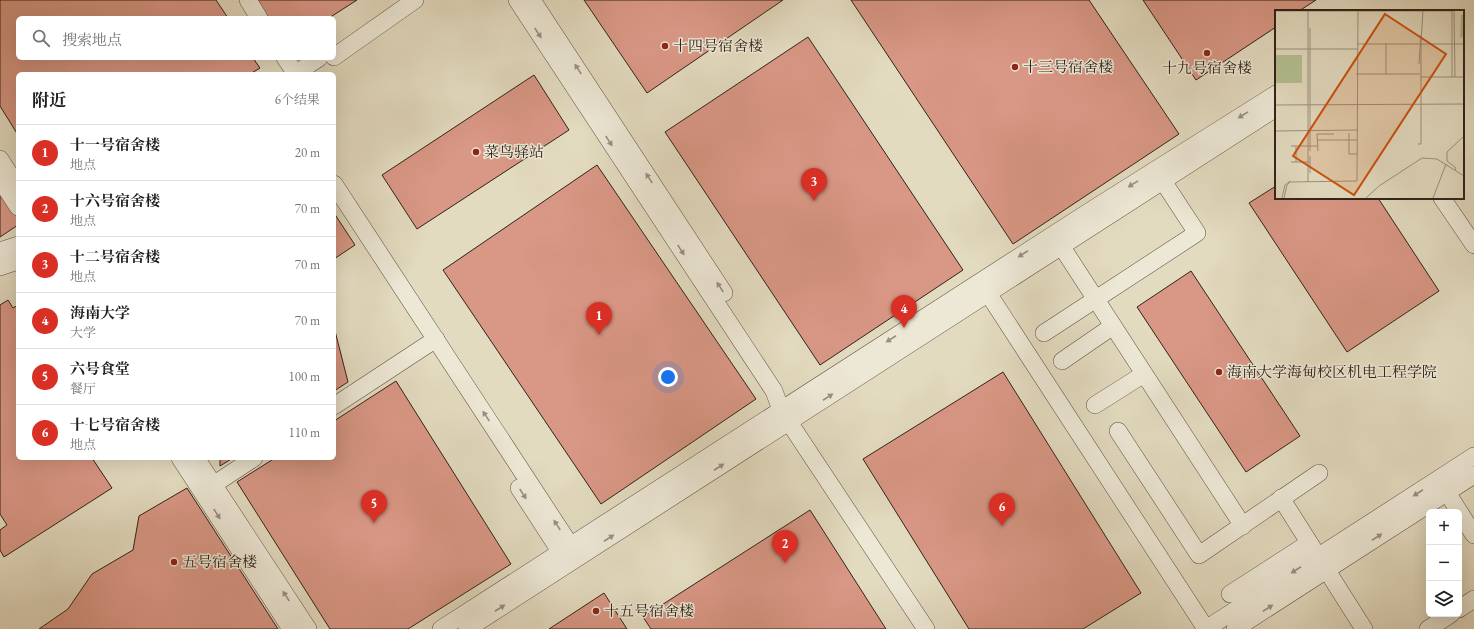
<!DOCTYPE html>
<html lang="zh">
<head>
<meta charset="utf-8">
<style>
  body { margin:0; font-family:"EB Garamond","Noto Serif SC",serif; background:#f2f2f2; color:#202124 }
  .controls { position:absolute; right:12px; bottom:12px; display:grid; overflow:hidden; border-radius:6px; box-shadow:0 4px 16px #0002 }
  .controls button { width:36px; height:36px; display:grid; place-items:center; padding:0; border:0; border-bottom:1px solid #e0e0e0; background:#fff; color:#202124; font:20px sans-serif }
  .you { position:absolute; left:668px; top:377px; width:14px; height:14px; margin:-10px; border:3px solid #fff; border-radius:50%; background:#1a73e8; box-shadow:0 0 0 6px #1a73e833 }
  .badge { display:grid; place-items:center; width:26px; height:26px; border-radius:50%; background:#d93025; color:#fff; font-size:13px; font-weight:700 }
  .pin { position:absolute; translate:-50% -33px; filter:drop-shadow(0 1px 2px #0008) }
  .pin::after { content:''; position:absolute; top:21px; width:14px; height:12px; background:inherit; clip-path:polygon(0 0,100% 0,50% 100%) }
  .list { margin:0; padding:0; list-style:none }
  h2 { display:flex; justify-content:space-between; align-items:center; height:52px; margin:0; padding:0 16px; font-size:17px }
  h2 small { font-size:13px; font-weight:400; color:#757577 }
  .list li { display:grid; grid-template-columns:26px 1fr auto; gap:12px; align-items:center; box-sizing:border-box; height:56px; padding:0 16px; border-top:1px solid #e0e0e0 }
  .list b { display:block; font-size:15px; white-space:nowrap }
  .list p { margin:0; font-size:13px; white-space:nowrap; color:#757577 }
  .list em { font-size:13px; font-style:normal; color:#757577 }
  .icon { flex:none; width:22px; height:22px; fill:none; stroke:currentColor; stroke-width:2; stroke-linecap:round; stroke-linejoin:round }
  .map { position:relative; flex:none; width:1474px; height:629px; overflow:hidden }
  .search { position:absolute; background:#fff; box-shadow:0 4px 16px #0002; left:16px; top:16px; width:320px; height:44px; display:flex; align-items:center; gap:10px; box-sizing:border-box; padding:0 14px; border-radius:6px; color:#757577; font-size:15px }
  .panel { position:absolute; background:#fff; box-shadow:0 4px 16px #0002; left:16px; top:72px; width:320px; height:388px; border-radius:6px }
  .map>svg:first-child { display:block }
  .building { fill:#d99785; stroke:#302219 }
  .lines { fill:none; stroke-linecap:round; stroke-linejoin:round }
  .minor-casing { stroke:#5d5043; stroke-width:18 }
  .minor { stroke:#ede8d6; stroke-width:17 }
  .oneway { fill:#988f81 }
  .poi-dot { fill:#8f2418; stroke:#ede8d6; stroke-width:1.5 }
  .labels { text-anchor:middle; stroke-width:3; stroke-linejoin:round; paint-order:stroke }
  .poi-label { font-size:15px; fill:#302219; stroke:#ede8d6; text-anchor:start }
  .inset-road { fill:none; stroke:#9b917d; stroke-width:1 }
  .view { fill:#cc510e; fill-opacity:0.15; stroke:#cc510e; stroke-width:2 }
  .inset-edge { fill:none; stroke:#302219; stroke-width:2 }
</style>
</head>
<body>
<div class="map">
<svg width="1474" height="629" viewBox="0 0 1474 629">
  <rect width="100%" height="100%" fill="#e3dbc0"/>
  <filter id="stains"><feTurbulence type="fractalNoise" baseFrequency=".005" numOctaves="4"/><feColorMatrix values="0 0 0 0 .2 0 0 0 0 .09 0 0 0 0 .02 0 0 0 .5 -.17"/></filter>
  <radialGradient id="worn" r=".72"><stop offset=".6" stop-color="#630" stop-opacity="0"/><stop offset="1" stop-color="#630" stop-opacity=".3"/></radialGradient>
  <g class="building">
    <path d="M0,0H216L228,18H18V58H253L260,68L250,74H18V135L0,106Z"/>
    <path d="M255,0H357L329,18H267Z"/>
    <path d="M584,0H783L647,93Z"/>
    <path d="M851,0H1089L1179,134L1013,244Z"/>
    <path d="M1143,0H1316L1299,11H1276V27L1196,80Z"/>
    <path d="M808,37L963,270L820,365L665,132Z"/>
    <path d="M534,75L569,130L417,229L382,175Z"/>
    <path d="M597,165L756,399L601,504L443,270Z"/>
    <path d="M1276,186V198H1378L1439,291L1347,352L1249,203Z"/>
    <path d="M0,189L18,217V225L0,237Z"/>
    <path d="M334,213L355,245L334,259Z"/>
    <path d="M1191,271L1300,436L1246,472L1137,307Z"/>
    <path d="M8,300L13,308L18,305V458H92L112,488L4,557L0,550V530L7,525L0,514V305Z"/>
    <path d="M334,327L348,382L334,391Z"/>
    <path d="M1003,372L1141,593L1083,629H969L863,459Z"/>
    <path d="M396,381L511,564L408,629H330L237,482L275,458H334V421Z"/>
    <path d="M220,458H233L220,466Z"/>
    <path d="M187,488L278,629H39L68,609L92,574L133,550L139,516Z"/>
    <path d="M810,510L886,629H651L643,617Z"/>
    <path d="M604,593L627,629H549Z"/>
  </g>
  <g class="lines">
    <g class="minor-casing">
      <g id="minor">
        <path d="M248,0L259,18"/>
        <path d="M517,0L774,391L781,410L926,629"/>
        <path d="M532,0L724,293"/>
        <path d="M334,57L415,0"/>
        <path d="M285,58L296,74"/>
        <path d="M295,74L319,58"/>
        <path d="M0,159L18,187"/>
        <path d="M0,179L18,207"/>
        <path d="M334,184L576,554"/>
        <path d="M1442,198L1474,245"/>
        <path d="M1056,238L1243,526"/>
        <path d="M0,251L18,245"/>
        <path d="M0,267L18,261"/>
        <path d="M982,284L1206,629L1474,456"/>
        <path d="M1044,333L1197,233L1157,172"/>
        <path d="M1062,361L1113,326"/>
        <path d="M1095,405L1144,374"/>
        <path d="M334,406L436,339"/>
        <path d="M1118,431L1199,555L1319,473"/>
        <path d="M180,458L291,629"/>
        <path d="M196,458L308,629"/>
        <path d="M1441,483L1474,535"/>
        <path d="M519,488L567,562"/>
        <path d="M204,491L254,458"/>
        <path d="M1281,498L1364,629"/>
        <path d="M1230,594L1309,543"/>
        <path d="M1459,609L1474,599"/>
        <path d="M441,629L1090,211L1276,94"/>
        <path d="M467,629L1276,108"/>
        <path d="M1235,629L1474,475"/>
        <path d="M1428,629L1451,614"/>
      </g>
    </g>
    <use href="#minor" class="minor"/>
  </g>
  <defs><path id="oneway-solid" d="M-6-.8H1V-3.2L6.5 0L1 3.2V.8H-6Z"/></defs>
  <g class="oneway">
    <use href="#oneway-solid" transform="translate(538 33) rotate(57)"/>
    <use href="#oneway-solid" transform="translate(578 69) rotate(-123)"/>
    <use href="#oneway-solid" transform="translate(1243 115) rotate(148)"/>
    <use href="#oneway-solid" transform="translate(609 141) rotate(57)"/>
    <use href="#oneway-solid" transform="translate(649 178) rotate(-123)"/>
    <use href="#oneway-solid" transform="translate(1133 184) rotate(148)"/>
    <use href="#oneway-solid" transform="translate(681 250) rotate(57)"/>
    <use href="#oneway-solid" transform="translate(1023 254) rotate(147)"/>
    <use href="#oneway-solid" transform="translate(720 287) rotate(-123)"/>
    <use href="#oneway-solid" transform="translate(891 339) rotate(147)"/>
    <use href="#oneway-solid" transform="translate(828 397) rotate(-33)"/>
    <use href="#oneway-solid" transform="translate(486 416) rotate(-123)"/>
    <use href="#oneway-solid" transform="translate(719 467) rotate(-33)"/>
    <use href="#oneway-solid" transform="translate(1418 493) rotate(147)"/>
    <use href="#oneway-solid" transform="translate(523 494) rotate(57)"/>
    <use href="#oneway-solid" transform="translate(217 514) rotate(57)"/>
    <use href="#oneway-solid" transform="translate(557 525) rotate(-123)"/>
    <use href="#oneway-solid" transform="translate(1377 537) rotate(-33)"/>
    <use href="#oneway-solid" transform="translate(609 538) rotate(-33)"/>
    <use href="#oneway-solid" transform="translate(1296 570) rotate(147)"/>
    <use href="#oneway-solid" transform="translate(286 596) rotate(-123)"/>
    <use href="#oneway-solid" transform="translate(500 608) rotate(-33)"/>
    <use href="#oneway-solid" transform="translate(1268 608) rotate(-33)"/>
  </g>
  <g class="poi-dot">
    <circle cx="665" cy="46" r="4"/>
    <circle cx="1207" cy="53" r="4"/>
    <circle cx="1015" cy="67" r="4"/>
    <circle cx="476" cy="152" r="4"/>
    <circle cx="1219" cy="372" r="4"/>
    <circle cx="174" cy="562" r="4"/>
    <circle cx="596" cy="611" r="4"/>
  </g>
  <g class="labels">
    <g class="poi-label">
      <text x="673" y="51">十四号宿舍楼</text>
      <text x="1023" y="72">十三号宿舍楼</text>
      <text x="1207" y="73" text-anchor="middle">十九号宿舍楼</text>
      <text x="484" y="157">菜鸟驿站</text>
      <text x="1227" y="377">海南大学海甸校区机电工程学院</text>
      <text x="182" y="567">五号宿舍楼</text>
      <text x="604" y="616">十五号宿舍楼</text>
    </g>
  </g>
  <g transform="translate(1275 10)">
    <rect width="189" height="189" fill="#e3dbc0"/>
    <path d="M186,5H189V28L185,27ZM0,45H27V73H0Z" fill="#b4c092"/>
    <path class="inset-road" d="M0,1H178M177,1V67M179,1L180,67M111,33V64M82,34H189M0,39H83M144,54L146,25M81,64H145M145,67H189M0,95L189,94M0,121L82,120M74,123V144H82M42,130H82M143,134H146V32L148,1M16,136H43M21,136V152M35,141V18M43,141L42,124H59M16,152H34M180,160L181,158L172,151V142L189,126M35,163V146M33,172V1M7,188L10,175L15,171M9,188L12,175L15,172L82,171L83,1M91,188L104,176L147,148L162,149L189,166M158,188L171,154"/>
    <path class="view" d="M110,4L171,44L79,185L18,146Z"/>
    <rect width="189" height="189" class="inset-edge"/>
  </g>
  <rect width="100%" height="100%" filter="url(#stains)"/>
  <rect width="100%" height="100%" fill="url(#worn)"/>
</svg>
<div class="controls">
<button>+</button>
<button>−</button>
<button><svg class="icon" aria-label="layers" viewBox="0 0 24 24"><path d="M12 4l9 5-9 5-9-5zM3 14l9 5 9-5"/></svg></button>
</div>
<div class="you"></div>
<div class="pin badge" style="left:599px;top:335px">1</div>
<div class="pin badge" style="left:785px;top:563px">2</div>
<div class="pin badge" style="left:814px;top:201px">3</div>
<div class="pin badge" style="left:904px;top:328px">4</div>
<div class="pin badge" style="left:374px;top:523px">5</div>
<div class="pin badge" style="left:1002px;top:526px">6</div>
<div class="search"><svg class="icon" aria-label="search" viewBox="0 0 24 24"><circle cx="10" cy="10" r="6"/><path d="M15 15l6 6"/></svg>搜索地点</div>
<section class="panel">
<h2>附近<small>6个结果</small></h2>
<ul class="list">
<li><span class="badge">1</span><div><b>十一号宿舍楼</b><p>地点</p></div><em>20 m</em></li>
<li><span class="badge">2</span><div><b>十六号宿舍楼</b><p>地点</p></div><em>70 m</em></li>
<li><span class="badge">3</span><div><b>十二号宿舍楼</b><p>地点</p></div><em>70 m</em></li>
<li><span class="badge">4</span><div><b>海南大学</b><p>大学</p></div><em>70 m</em></li>
<li><span class="badge">5</span><div><b>六号食堂</b><p>餐厅</p></div><em>100 m</em></li>
<li><span class="badge">6</span><div><b>十七号宿舍楼</b><p>地点</p></div><em>110 m</em></li>
</ul>
</section>
</div>
</body>
</html>
